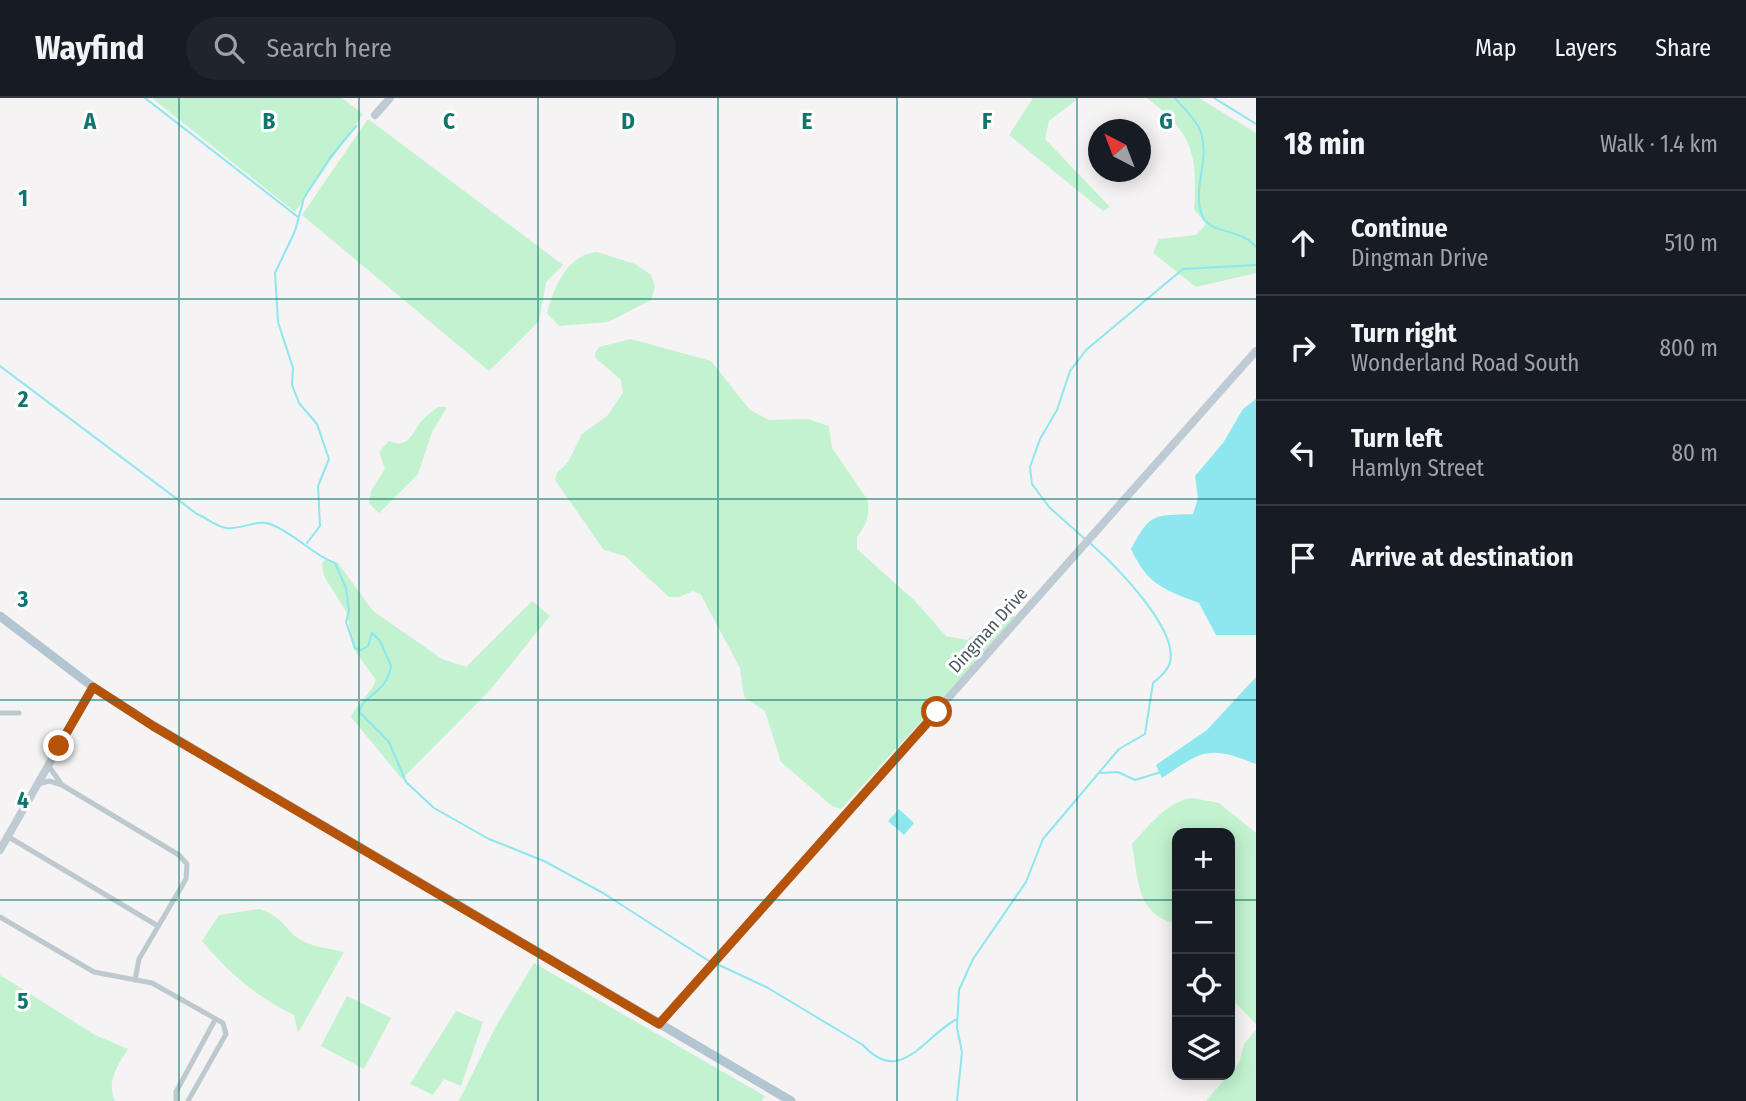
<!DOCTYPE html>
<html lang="en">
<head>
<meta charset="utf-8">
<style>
  body { margin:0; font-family:"Fira Sans Condensed",sans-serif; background:#20242c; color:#f1f3f6 }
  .controls { position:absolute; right:21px; bottom:21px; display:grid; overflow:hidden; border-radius:14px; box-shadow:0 4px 18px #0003 }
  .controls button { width:63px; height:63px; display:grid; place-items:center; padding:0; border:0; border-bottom:2px solid #363941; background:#171b24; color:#f1f3f6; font:35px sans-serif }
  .compass { position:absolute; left:1088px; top:21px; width:63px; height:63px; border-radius:50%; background:#171b24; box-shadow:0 4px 18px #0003; rotate:318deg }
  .stop { position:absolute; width:21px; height:21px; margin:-16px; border:5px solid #b45309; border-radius:50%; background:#fff }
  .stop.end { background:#b45309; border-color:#fff; box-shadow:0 2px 7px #0008 }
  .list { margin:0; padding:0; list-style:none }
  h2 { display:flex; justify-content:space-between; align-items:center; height:91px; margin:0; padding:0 28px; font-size:30px }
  h2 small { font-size:23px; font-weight:400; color:#9ea1a6 }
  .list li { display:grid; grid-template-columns:46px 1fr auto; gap:21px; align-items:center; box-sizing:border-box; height:105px; padding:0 28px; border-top:2px solid #363941 }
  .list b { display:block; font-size:26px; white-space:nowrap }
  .list p { margin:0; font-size:23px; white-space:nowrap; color:#9ea1a6 }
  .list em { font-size:23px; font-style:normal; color:#9ea1a6 }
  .icon { flex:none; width:38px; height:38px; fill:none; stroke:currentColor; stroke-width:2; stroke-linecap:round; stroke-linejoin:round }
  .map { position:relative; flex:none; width:1256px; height:1003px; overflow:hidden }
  header { display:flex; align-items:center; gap:42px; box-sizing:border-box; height:98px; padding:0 35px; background:#171b24; border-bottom:2px solid #363941 }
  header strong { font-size:33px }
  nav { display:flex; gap:38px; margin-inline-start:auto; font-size:24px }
  .search { width:490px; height:63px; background:#20242c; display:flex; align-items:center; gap:18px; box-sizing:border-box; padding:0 24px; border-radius:38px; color:#9ea1a6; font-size:26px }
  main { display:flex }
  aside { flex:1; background:#171b24 }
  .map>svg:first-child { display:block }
  .green { fill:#c2f2cf }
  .water { fill:#8ee6ef }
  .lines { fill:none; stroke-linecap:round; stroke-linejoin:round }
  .stream { stroke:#8ee6ef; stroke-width:2 }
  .street { stroke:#bec9cf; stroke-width:5 }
  .secondary { stroke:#bfcbd4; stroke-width:8 }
  .primary { stroke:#b2c5d1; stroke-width:9 }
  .route { stroke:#b45309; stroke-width:9 }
  .grid { fill:none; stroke:#0f766e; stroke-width:2; stroke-opacity:0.55 }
  .labels { text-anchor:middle; stroke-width:6; stroke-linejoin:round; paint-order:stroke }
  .street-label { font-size:18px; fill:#4a5961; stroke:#fff }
  .grid-label { font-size:23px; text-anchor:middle; font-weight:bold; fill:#0f766e; stroke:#fff; stroke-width:6; stroke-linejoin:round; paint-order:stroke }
</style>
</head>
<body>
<header>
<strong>Wayfind</strong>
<div class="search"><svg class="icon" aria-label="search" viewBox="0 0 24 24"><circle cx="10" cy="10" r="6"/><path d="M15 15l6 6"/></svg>Search here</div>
<nav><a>Map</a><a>Layers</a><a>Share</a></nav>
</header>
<main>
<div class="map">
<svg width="1256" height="1003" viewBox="0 0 1256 1003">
  <rect width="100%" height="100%" fill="#f5f3f3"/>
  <g class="green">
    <path d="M152,0H342L363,16L295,114Z"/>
    <path d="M1033,0H1079L1049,23L1045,41L1110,109L1103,113L1009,37Z"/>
    <path d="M1147,0H1199L1256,35V175L1196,189L1153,155L1159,141L1196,137L1206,126L1194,111C1198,54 1192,35 1147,0Z"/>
    <path d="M368,21L563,167L546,184L539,223L489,273L302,117Z"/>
    <path d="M597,154L635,166L651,177L655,189L651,202L608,224L559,228L547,215C553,191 567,156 597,154Z"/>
    <path d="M631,241L711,263L750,312L769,322L808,321L829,328L832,350L867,401C871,417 866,427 857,439V451L915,503L946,538L967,542L1004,512L1017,519L841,711L832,708L781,664L765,613L744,599L740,570L701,497L693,493L679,499H669L625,458L604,452L555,382L557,375L568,364L582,336L607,318L623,295L621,282L596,260L595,255L599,249Z"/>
    <path d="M438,309H447L432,334L418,376L379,415L369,405L371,393L385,371L379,354L389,343C407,351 411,338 420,325C424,319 432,314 438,309Z"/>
    <path d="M327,461L338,465L373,513L442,561L466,569L532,503L550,518L490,592L402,681L351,619C358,603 371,596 376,582L353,550L347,515L324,478L322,465Z"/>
    <path d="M1192,700L1219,705L1256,735V926L1230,899V735H1177V825C1136,819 1138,778 1132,746C1150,727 1166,704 1192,700Z"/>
    <path d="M260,811C283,821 279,823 295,838C308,849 328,850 344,854L298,935L294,917C256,899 228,874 202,843L219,817Z"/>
    <path d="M534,865L765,998L762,1003H459L495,930Z"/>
    <path d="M0,877L95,937L128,951C117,968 106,984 115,1003H0Z"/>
    <path d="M347,898L391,920L364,971L321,948Z"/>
    <path d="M456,913L483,924L461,988L444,981L433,997L410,986Z"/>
    <path d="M1256,932V1003H1206L1239,965L1244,946Z"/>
  </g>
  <g class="water">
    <path d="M1256,301V537H1216L1199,505C1163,491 1148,487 1131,451C1151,414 1153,418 1193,416L1198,400L1195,378L1223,345L1243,311Z"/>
    <path d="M1256,579V666C1208,647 1203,652 1162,680L1156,667L1207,632Z"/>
    <path d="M899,711L914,725L904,737L888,723Z"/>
  </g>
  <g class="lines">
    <g class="stream">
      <path d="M145,0L298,119"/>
      <path d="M1175,0C1183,10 1198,23 1201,35C1210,61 1192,91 1202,117C1209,137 1240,129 1256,149"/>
      <path d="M1214,0L1256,26"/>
      <path d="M0,268L197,416C207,420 215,428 226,430C242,432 255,421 270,426C295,435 311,456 335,465L346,490L349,513L346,524L355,550L361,552L368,548L372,535L380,543L391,568C386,596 364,596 359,614L389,644L406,684L434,710L489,741L544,763L603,795L709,863"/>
      <path d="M1086,442L1049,409L1032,386L1030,369L1040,341L1057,312L1070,273L1086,252L1183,171L1256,167"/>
      <path d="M307,445L320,428L318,388L329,361L317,326L299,305L292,287L293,270L278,224L275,175L295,133L304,100L329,61L356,28"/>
      <path d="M1100,675L1118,674L1135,682L1161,674"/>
      <path d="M717,866L768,890L863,947C901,989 924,938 957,921"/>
      <path d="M957,1003L962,954L957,930L959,892L973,861L1026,784L1043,741L1119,651L1145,636L1153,585C1159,580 1168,573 1170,564C1178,530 1115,467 1091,446"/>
    </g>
    <g class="street">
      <path d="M0,615H19"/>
      <path d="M48,667L62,687L179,757L187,766L186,781L139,861L135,882"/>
      <path d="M38,686L49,683L59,686"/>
      <path d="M7,738L158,828"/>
      <path d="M0,819L94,874L152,885L223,925L226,936L188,1003"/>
      <path d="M176,1003V994L215,922"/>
    </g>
    <g class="secondary">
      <path d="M375,17L390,0"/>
      <path d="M0,752L93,589"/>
      <path d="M659,926L1256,253"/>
    </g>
    <path class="primary" d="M0,518L93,589L154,628L791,1003"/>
  </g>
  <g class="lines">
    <path class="route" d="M59,648L93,589L153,628L659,926L937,614"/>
  </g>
  <path class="grid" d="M179,0V1003M359,0V1003M538,0V1003M718,0V1003M897,0V1003M1077,0V1003M0,201H1256M0,401H1256M0,602H1256M0,802H1177M1230,802H1256"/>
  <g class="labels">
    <g class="street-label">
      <text transform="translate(988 532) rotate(-48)" y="6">Dingman Drive</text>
    </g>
  </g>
  <g class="grid-label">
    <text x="90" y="31">A</text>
    <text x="269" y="31">B</text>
    <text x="449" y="31">C</text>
    <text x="628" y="31">D</text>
    <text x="807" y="31">E</text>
    <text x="987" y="31">F</text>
    <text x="1166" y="31">G</text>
    <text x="23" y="108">1</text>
    <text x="23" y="309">2</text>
    <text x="23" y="509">3</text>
    <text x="23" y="710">4</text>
    <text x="23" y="911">5</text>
  </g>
</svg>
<div class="controls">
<button>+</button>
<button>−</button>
<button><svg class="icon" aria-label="locate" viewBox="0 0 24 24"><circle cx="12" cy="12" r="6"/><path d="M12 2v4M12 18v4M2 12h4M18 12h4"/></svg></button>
<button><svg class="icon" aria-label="layers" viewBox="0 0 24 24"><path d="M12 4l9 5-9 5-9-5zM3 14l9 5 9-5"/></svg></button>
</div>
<svg class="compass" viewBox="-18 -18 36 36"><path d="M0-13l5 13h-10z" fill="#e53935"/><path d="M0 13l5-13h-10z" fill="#9ea1a6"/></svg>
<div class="stop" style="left:937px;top:614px"></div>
<div class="stop end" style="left:59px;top:648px"></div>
</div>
<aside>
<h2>18 min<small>Walk · 1.4 km</small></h2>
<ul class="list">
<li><svg class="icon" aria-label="ahead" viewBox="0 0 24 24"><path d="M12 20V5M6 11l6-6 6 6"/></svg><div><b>Continue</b><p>Dingman Drive</p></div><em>510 m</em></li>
<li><svg class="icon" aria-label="right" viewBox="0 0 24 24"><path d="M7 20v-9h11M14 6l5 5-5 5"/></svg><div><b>Turn right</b><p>Wonderland Road South</p></div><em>800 m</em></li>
<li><svg class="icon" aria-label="left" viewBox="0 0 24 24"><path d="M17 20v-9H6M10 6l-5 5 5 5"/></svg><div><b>Turn left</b><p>Hamlyn Street</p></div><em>80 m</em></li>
<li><svg class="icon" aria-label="arrive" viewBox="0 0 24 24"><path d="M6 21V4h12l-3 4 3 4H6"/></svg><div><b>Arrive at destination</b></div></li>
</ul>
</aside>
</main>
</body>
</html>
